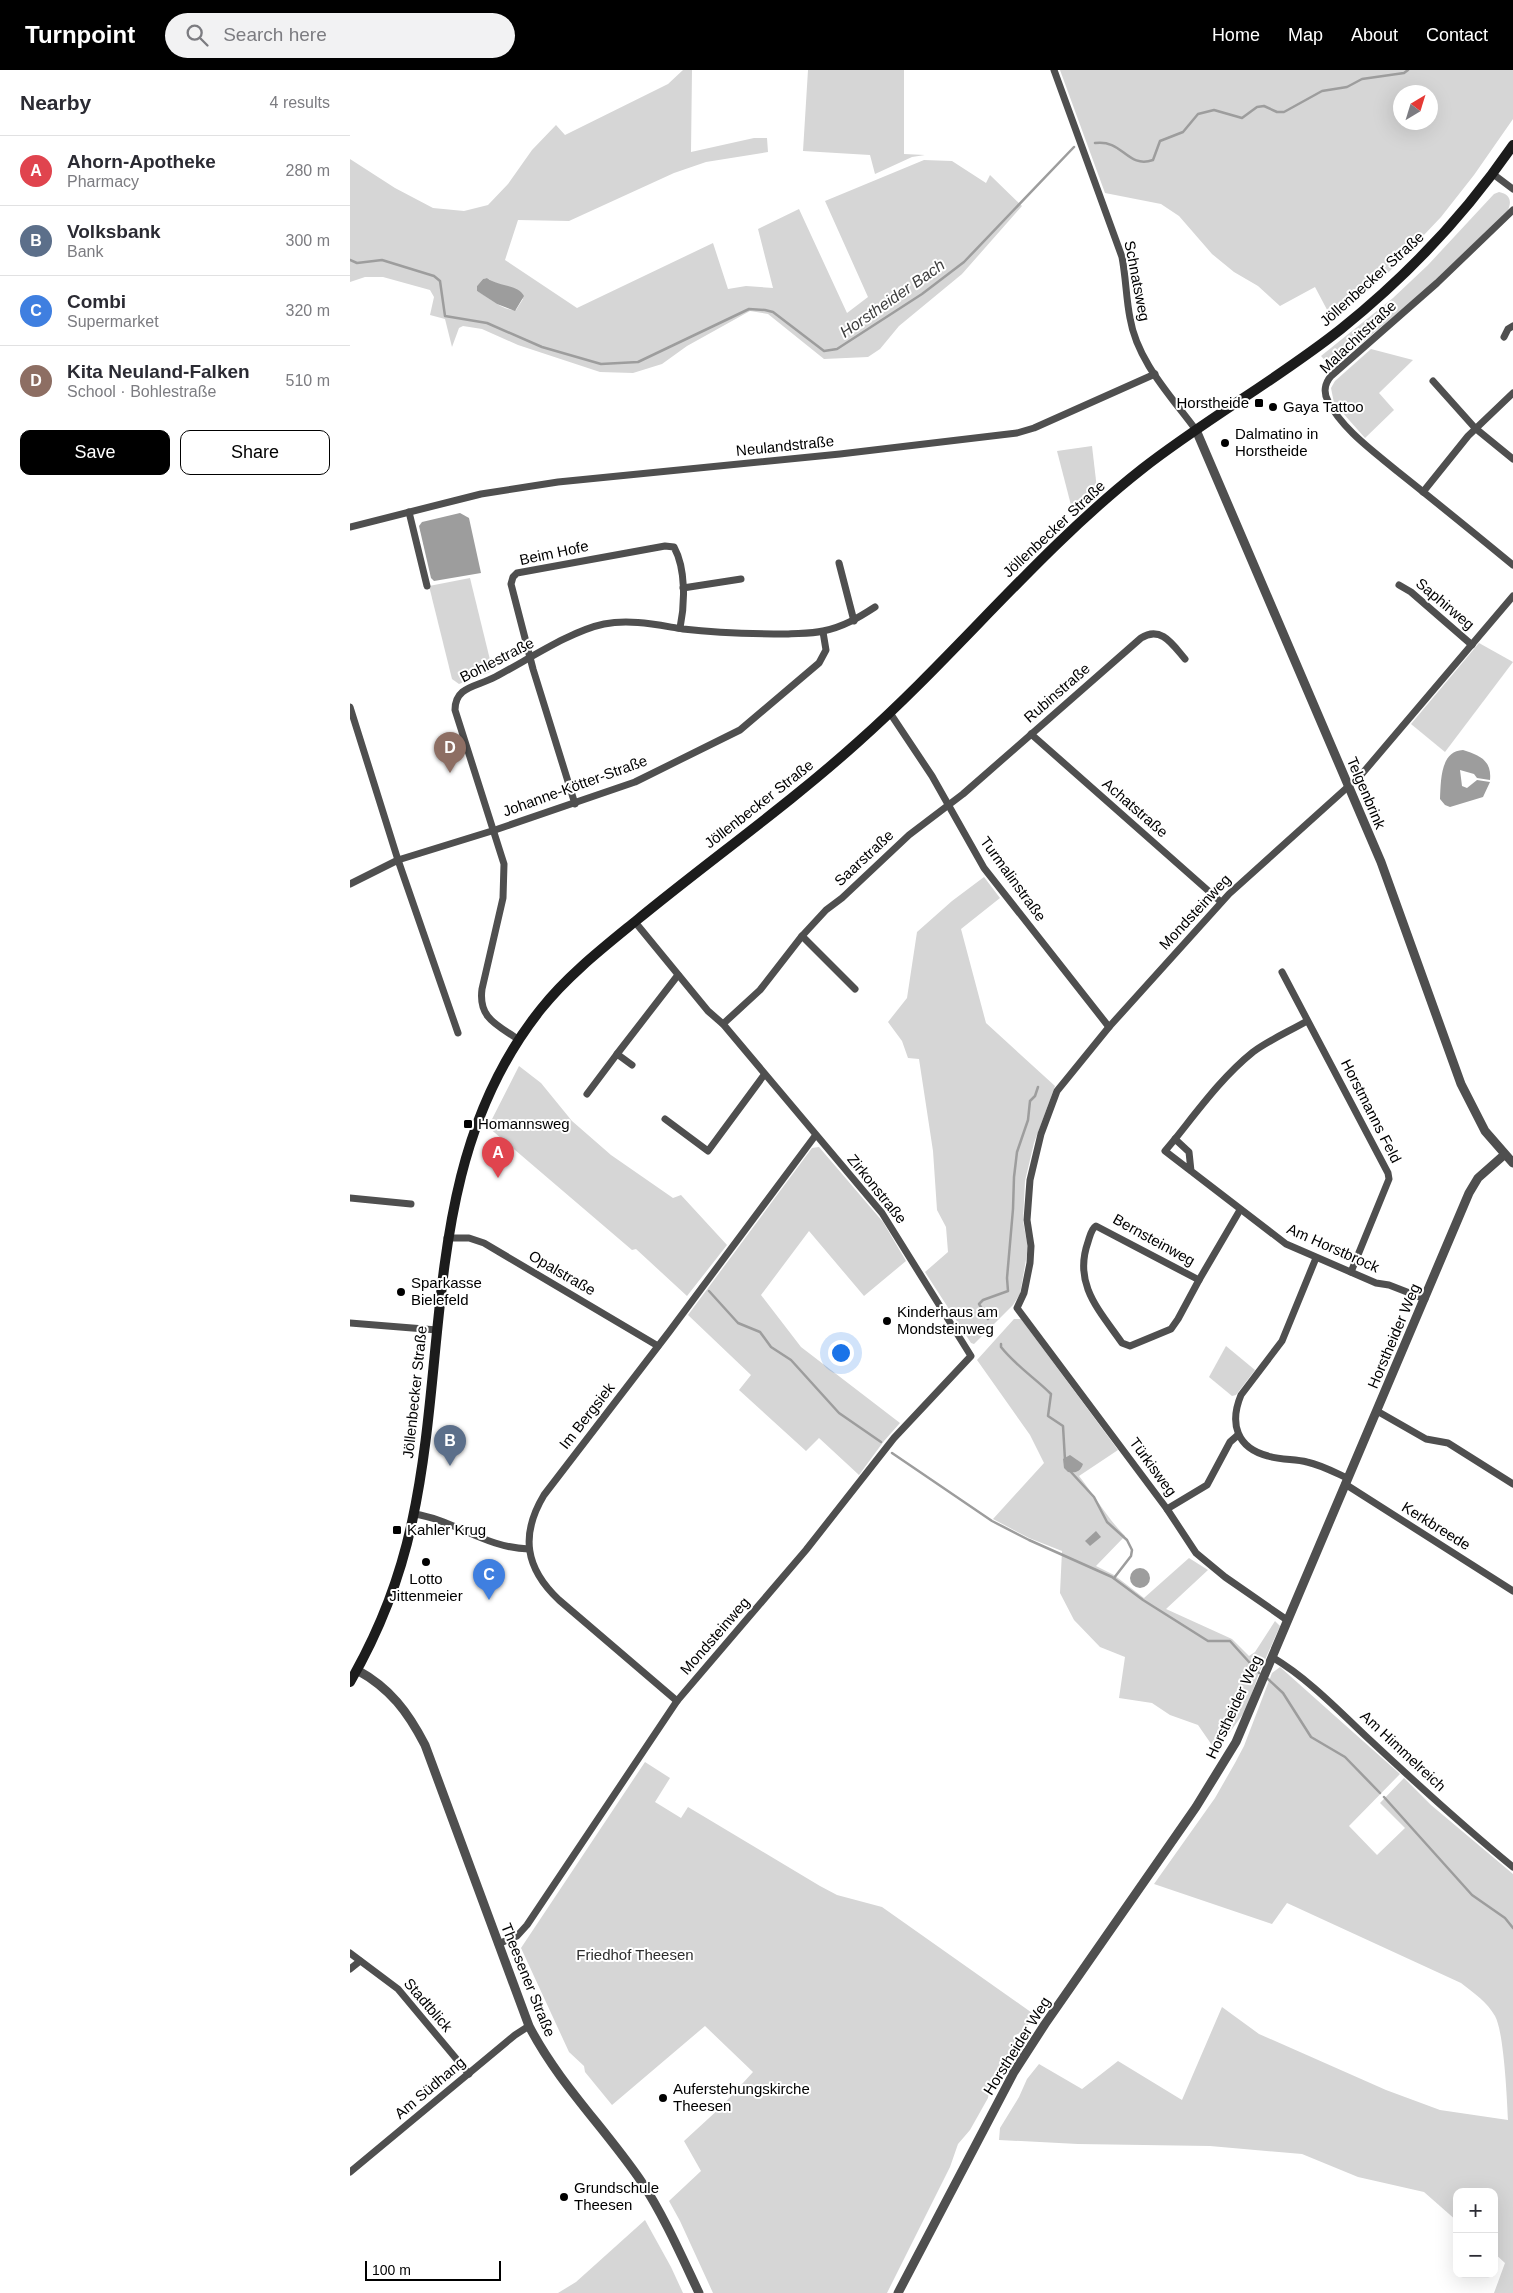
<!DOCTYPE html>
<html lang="en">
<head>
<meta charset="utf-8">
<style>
  body { margin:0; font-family:Arial,sans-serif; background:#f2f2f3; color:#2b2b33 }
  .controls { position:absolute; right:15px; bottom:15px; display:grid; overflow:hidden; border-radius:10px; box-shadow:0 5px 20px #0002 }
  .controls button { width:45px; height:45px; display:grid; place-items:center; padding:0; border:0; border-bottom:1px solid #e1e1e2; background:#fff; color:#2b2b33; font:25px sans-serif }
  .compass { position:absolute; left:1043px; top:15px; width:45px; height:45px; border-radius:50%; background:#fff; box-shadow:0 5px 20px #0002; rotate:38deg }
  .scale { position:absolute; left:15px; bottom:12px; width:136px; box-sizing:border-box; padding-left:5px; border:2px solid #000; border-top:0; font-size:14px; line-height:18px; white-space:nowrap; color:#000; -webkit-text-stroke:4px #fff; paint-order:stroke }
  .you { position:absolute; left:490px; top:1282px; width:18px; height:18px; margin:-12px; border:4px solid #fff; border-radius:50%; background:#1a73e8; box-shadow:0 0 0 8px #1a73e833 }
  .badge { display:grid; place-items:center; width:32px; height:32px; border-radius:50%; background:#000; color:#fff; font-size:16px; font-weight:700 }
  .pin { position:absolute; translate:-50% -41px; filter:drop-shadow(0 1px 2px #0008) }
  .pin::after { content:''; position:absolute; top:26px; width:18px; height:15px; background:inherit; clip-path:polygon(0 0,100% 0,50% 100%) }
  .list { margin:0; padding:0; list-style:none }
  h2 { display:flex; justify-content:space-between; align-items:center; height:65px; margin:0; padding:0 20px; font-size:21px }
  h2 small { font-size:16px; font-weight:400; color:#7c7c81 }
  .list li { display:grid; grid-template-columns:32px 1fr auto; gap:15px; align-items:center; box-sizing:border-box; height:70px; padding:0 20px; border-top:1px solid #e1e1e2 }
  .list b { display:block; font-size:19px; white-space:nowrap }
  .list p { margin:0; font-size:16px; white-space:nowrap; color:#7c7c81 }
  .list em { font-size:16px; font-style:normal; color:#7c7c81 }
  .actions { display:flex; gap:10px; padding:15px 20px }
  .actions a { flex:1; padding:11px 0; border:1px solid #000; border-radius:10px; text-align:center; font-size:18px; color:#000 }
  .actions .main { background:#000; color:#fff }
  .icon { flex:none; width:28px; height:28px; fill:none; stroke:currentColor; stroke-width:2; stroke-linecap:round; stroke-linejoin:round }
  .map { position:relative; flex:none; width:1163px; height:2223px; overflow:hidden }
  header { display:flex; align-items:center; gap:30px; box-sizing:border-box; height:70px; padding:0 25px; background:#000; color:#fff }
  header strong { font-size:24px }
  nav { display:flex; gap:28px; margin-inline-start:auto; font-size:18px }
  .search { width:350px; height:45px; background:#f2f2f3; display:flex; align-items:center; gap:12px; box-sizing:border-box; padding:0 18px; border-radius:28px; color:#7c7c81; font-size:19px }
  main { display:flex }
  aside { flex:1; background:#fff }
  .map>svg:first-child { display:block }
  .green { fill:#d6d6d6; fill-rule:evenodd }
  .water { fill:#9d9d9d }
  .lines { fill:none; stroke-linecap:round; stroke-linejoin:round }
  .stream { stroke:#9d9d9d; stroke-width:2.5 }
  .minor { stroke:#4f4f4f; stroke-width:7 }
  .tertiary { stroke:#4f4f4f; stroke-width:9 }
  .secondary { stroke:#1c1c1c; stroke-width:10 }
  .poi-dot { fill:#000; stroke:#fff; stroke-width:2 }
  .labels { text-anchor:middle; stroke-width:4; stroke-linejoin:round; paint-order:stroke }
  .street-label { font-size:15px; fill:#000; stroke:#fff }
  .poi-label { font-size:15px; fill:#000; stroke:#fff; text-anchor:start }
  .park-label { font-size:15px; fill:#2d2d2d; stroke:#fff }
  .water-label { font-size:16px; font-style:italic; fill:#3e3e3e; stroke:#fff }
</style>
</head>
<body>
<header>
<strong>Turnpoint</strong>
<div class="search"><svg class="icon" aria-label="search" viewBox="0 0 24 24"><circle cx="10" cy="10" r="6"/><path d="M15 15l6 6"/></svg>Search here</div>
<nav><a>Home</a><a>Map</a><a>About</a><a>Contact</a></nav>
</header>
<main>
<aside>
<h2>Nearby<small>4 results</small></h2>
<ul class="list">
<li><span class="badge" style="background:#e0444e">A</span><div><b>Ahorn-Apotheke</b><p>Pharmacy</p></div><em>280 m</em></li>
<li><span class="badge" style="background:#5c6f8a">B</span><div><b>Volksbank</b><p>Bank</p></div><em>300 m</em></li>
<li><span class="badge" style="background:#3f7fe0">C</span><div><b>Combi</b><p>Supermarket</p></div><em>320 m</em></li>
<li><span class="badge" style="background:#8d6e63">D</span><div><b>Kita Neuland-Falken</b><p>School · Bohlestraße</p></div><em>510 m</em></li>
</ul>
<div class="actions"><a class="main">Save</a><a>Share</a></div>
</aside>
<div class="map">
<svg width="1163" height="2223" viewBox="0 0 1163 2223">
  <rect width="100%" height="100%" fill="#fff"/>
  <g class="green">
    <path d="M333,0H342L341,82L404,68H417L418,82L356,92L324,103L219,151L168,150L155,190L227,238L363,173L378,219L396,216L423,218L408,159L449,139L497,243L518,227L475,131L574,90L602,91L636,113L640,105L672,136L612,204L549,256L530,279L518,287L474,289L418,244L400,241L337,276L312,294L283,303L250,302L168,275L132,259L113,256L109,258L102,277L95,249L80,245L84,227L80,220L33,207H15L0,212V89L45,118L83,138L114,141L138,135L158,114L182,80L206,55L215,65L318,14ZM137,208L173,229L166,240C152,241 139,227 127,221V216L133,209Z"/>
    <path d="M458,0H554V84L575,85L562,87L525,104L520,85L453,81Z"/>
    <path d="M710,0H1163V49L1124,105L1091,147L1037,204L983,251L965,217L930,236L908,216L884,202L862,184L829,146L811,134L755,123ZM1050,22H1080V52H1050Z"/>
    <path d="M1149,122C1160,124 1162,131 1158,140L1075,220L982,298L971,286L1043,228L1078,195L1144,124Z"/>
    <path d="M1021,279L1063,290L1029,323L1044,340L1015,368L984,333L981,318L985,311Z"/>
    <path d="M742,376L747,419L722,439L707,381Z"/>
    <path d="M120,508L142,598L140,602L109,614L102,609L79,516Z"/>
    <path d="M1129,573L1163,592L1095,682L1061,654Z"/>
    <path d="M634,807L650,828L611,859L636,953L705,1016L684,1073L675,1111L673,1151L678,1178L670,1224L663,1235L624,1274L621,1273L575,1202L598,1182L596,1157L587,1140L583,1081L569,989L558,988L552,971L538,952L557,928L567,862L602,831Z"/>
    <path d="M169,996L191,1013L222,1051L261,1085L323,1128L331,1125L377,1175L337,1226L286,1179L282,1180L138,1057Z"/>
    <path d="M469,1077L533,1152L556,1191L514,1226L459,1161L411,1225L451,1277L550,1353L534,1371L509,1405L469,1368L456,1381L389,1320L401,1305L338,1245L462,1078Z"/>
    <path d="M664,1249H671L768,1380L729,1406C745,1426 757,1448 775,1466L746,1496L764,1505L794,1528L839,1488L858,1500L816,1539L882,1569L899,1586L905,1582L925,1551L930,1556L909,1603L896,1640L866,1681L848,1655L820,1645L802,1633L769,1628L775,1587L750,1577L724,1550L710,1523L712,1481L679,1468L643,1449L694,1393L680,1365L627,1290Z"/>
    <path d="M876,1276L905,1300L886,1325L882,1326L859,1307Z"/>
    <path d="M930,1597L1050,1704L999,1756L1027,1785L1055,1758L1030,1733L1054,1708L1081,1735L1163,1804V2223H1144L1155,2193L1144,2183V2122H1107V2151L1074,2122L1008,2107L952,2084L860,2076L728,2074L649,2070L650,2058L669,2027L677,2009L689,1994L732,2019L768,1991L832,2030L872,1937L909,1964L1036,2020L1090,2040L1158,2050C1157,2029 1154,1962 1145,1946C1137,1932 1124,1923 1111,1913L937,1833L922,1854L804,1814L865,1728L885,1693L894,1676L922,1603Z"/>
    <path d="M295,1692L320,1708L305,1732L331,1748L338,1737L470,1816L487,1825L532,1837L685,1945L673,1962L665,1965L662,1984L640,2016L638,2028L620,2060L608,2074L600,2097L537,2223H363L330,2151L319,2131L351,2101L334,2071L371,2037L403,2002L355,1956L262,2035L235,2002L234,1996L219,1982L171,1878Z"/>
    <path d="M295,2150L321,2197L333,2223H208L226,2212Z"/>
  </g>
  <g class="water">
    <path d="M137,208C149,217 168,214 174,226L165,241L147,234L127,221V216L133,209Z"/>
    <path d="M110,443L119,448L131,503L84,511L81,508L69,456L72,452Z"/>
    <path d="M1113,680C1129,685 1142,690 1140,710L1127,708L1124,704L1110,700L1112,716L1117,718L1127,710L1140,712L1133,727L1100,737L1095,735L1090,729C1091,711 1090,681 1113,680Z"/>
    <path d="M720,1385L733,1394C730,1402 726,1403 718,1402L714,1398L713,1389Z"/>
    <path d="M746,1461L751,1467L740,1476L735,1471Z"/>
    <circle cx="790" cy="1508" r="10"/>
  </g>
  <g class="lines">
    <g class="stream">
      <path d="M745,73C773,69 777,99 803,90L810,71L833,62L848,44L864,40L892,48L907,37L914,36L927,42H934L972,21L997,17L1012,9L1054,3L1058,0"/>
      <path d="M0,190L7,193L32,190L84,206L90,211L95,246L137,253L192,277L251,294L288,292L399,239L415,240L423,242L474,281L487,279L572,224L614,192L724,77"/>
      <path d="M359,1221L388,1253L410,1262L421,1277L441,1290L489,1343L531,1372"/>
      <path d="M638,1249L629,1234L633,1230L658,1221L657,1208L663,1139L664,1107L667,1082L678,1050L680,1031L685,1026L688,1017"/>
      <path d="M651,1274V1277C666,1296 685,1308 701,1324L698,1346L713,1356L715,1390"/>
      <path d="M542,1383L642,1451L679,1470L762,1507L793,1530L858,1571H880L909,1603"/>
      <path d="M720,1401L744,1427L757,1452L777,1470L782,1480L781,1486L764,1508"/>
      <path d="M918,1609L933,1623L961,1667L995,1687L1030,1723"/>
      <path d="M1034,1727L1122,1825L1155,1848L1163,1858"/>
    </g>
    <g class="minor">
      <path d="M704,0L772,187C776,208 776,228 780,248C787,291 821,326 846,360"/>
      <path d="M1143,104L1163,119"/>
      <path d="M1163,140L1087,213L981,306C975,313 973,322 978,331C992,359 1023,381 1047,401C1086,432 1124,463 1163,495"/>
      <path d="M1154,267L1158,259L1163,256"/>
      <path d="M1083,311L1125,358L1163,389"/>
      <path d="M1073,422L1118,366L1163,323"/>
      <path d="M59,442L77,516"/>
      <path d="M0,457L131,424L208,412L490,384L667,363L684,358L805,304"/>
      <path d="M489,493L504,551"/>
      <path d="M1049,515L1061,522L1122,575"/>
      <path d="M333,518L391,509"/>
      <path d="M0,637L48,790L108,963"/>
      <path d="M540,643L582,706L634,798L759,957"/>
      <path d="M681,664L871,832"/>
      <path d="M225,734L183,599L161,514L163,507L167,503L315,476L324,477C336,499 335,534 330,558"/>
      <path d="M0,814L48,790L145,760L285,712L390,660L469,593L476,580L473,562"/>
      <path d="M452,866L505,919"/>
      <path d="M932,902L1038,1103L1039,1109L1001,1202"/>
      <path d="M373,954L410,920L452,866L476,840L492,828L559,765L613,724L791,568C811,555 823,575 835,589"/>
      <path d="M169,970C148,955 128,949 132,919L153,828L154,794L105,640C105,616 127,617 145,607C176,591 220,561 254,554C281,549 307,555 333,559C367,563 401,564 436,564C448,563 461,564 473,561C493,557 508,548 525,537"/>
      <path d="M267,984L328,905"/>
      <path d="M237,1024L267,984L282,995"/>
      <path d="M315,1049L358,1081L414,1005"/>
      <path d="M825,1069C849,1039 873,1006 903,982C919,970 940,961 957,951"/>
      <path d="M841,1101L839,1082L825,1069L815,1081L936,1174L1026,1213L1039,1215L1075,1229"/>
      <path d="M0,1128L61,1134"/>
      <path d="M746,1156L849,1210L828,1249L821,1259L780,1276L772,1273C749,1240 723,1214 738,1172C740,1166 741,1159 746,1156Z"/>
      <path d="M97,1168H119L134,1173L308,1276"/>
      <path d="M966,1188L932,1271L891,1325C879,1354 887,1378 918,1386C931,1390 945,1389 957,1392C971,1395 984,1402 997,1408"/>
      <path d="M849,1210L890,1140"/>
      <path d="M0,1253L87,1260"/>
      <path d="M1027,1341L1076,1369L1098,1373L1163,1414"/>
      <path d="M995,1414L1163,1521"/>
      <path d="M817,1439L857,1415L880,1372L888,1365"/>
      <path d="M64,1444C105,1450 135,1478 179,1479"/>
      <path d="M937,1550L875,1507L846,1483L817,1439L667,1238L674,1223L680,1193L681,1176L677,1150L680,1110L691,1064L707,1021L759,957L879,824L1011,705L1163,526"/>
      <path d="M922,1587C959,1609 990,1642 1021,1671C1067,1714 1114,1757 1163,1797"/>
      <path d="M327,1631L209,1530C175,1498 170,1465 194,1425L319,1262L465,1066"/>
      <path d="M148,1874L167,1866L177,1855L327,1631L456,1480L544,1368L621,1286L532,1143L373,954L358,941L285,852"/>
      <path d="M0,1883L48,1919L119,2004"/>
      <path d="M0,1899L10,1891"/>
      <path d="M0,2102L165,1965L179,1956"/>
    </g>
    <g class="tertiary">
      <path d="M846,360L1031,792L1111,1014L1135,1061L1163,1093"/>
      <path d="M7,1600C40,1618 58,1642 75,1675L179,1956C209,2014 255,2058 291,2111C314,2146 331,2185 349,2223"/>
      <path d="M548,2223L664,2002L695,1954L846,1737L886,1672L1119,1123L1128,1108L1154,1085"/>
    </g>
    <path class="secondary" d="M0,1612C29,1562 50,1508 62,1452C100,1278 71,1089 191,939C218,905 254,877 287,850C360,790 438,735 508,672C606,585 689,480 792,399C856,349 928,309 991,259C1057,206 1115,145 1163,75"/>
  </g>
  <g class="poi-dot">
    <rect x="904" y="328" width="10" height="10" rx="2.5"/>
    <circle cx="923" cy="337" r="5"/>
    <circle cx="875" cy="373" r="5"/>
    <rect x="113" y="1049" width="10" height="10" rx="2.5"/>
    <circle cx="51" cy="1222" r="5"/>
    <circle cx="537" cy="1251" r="5"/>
    <rect x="42" y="1455" width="10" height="10" rx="2.5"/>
    <circle cx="76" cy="1492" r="5"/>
    <circle cx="313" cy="2028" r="5"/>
    <circle cx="214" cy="2127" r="5"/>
  </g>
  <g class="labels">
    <g class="street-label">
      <text transform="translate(1022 209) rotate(-42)" y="5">Jöllenbecker Straße</text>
      <text transform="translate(787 211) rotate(79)" y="5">Schnatsweg</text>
      <text transform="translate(1008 267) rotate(-43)" y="5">Malachitstraße</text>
      <text transform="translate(435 376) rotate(-6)" y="5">Neulandstraße</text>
      <text transform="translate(704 459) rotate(-43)" y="5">Jöllenbecker Straße</text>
      <text transform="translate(204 483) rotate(-12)" y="5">Beim Hofe</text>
      <text transform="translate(1095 534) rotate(40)" y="5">Saphirweg</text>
      <text transform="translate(147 590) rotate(-27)" y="5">Bohlestraße</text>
      <text transform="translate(707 623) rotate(-41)" y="5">Rubinstraße</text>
      <text transform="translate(225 716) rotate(-20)" y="5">Johanne-Kötter-Straße</text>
      <text transform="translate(1016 723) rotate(67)" y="5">Telgenbrink</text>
      <text transform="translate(409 734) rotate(-38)" y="5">Jöllenbecker Straße</text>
      <text transform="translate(785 738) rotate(41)" y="5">Achatstraße</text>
      <text transform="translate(514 788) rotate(-43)" y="5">Saarstraße</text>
      <text transform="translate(663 809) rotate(54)" y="5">Turmalinstraße</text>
      <text transform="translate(845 842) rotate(-47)" y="5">Mondsteinweg</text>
      <text transform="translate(1021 1041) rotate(63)" y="5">Horstmanns Feld</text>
      <text transform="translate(527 1119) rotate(51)" y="5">Zirkonstraße</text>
      <text transform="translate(804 1170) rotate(29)" y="5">Bernsteinweg</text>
      <text transform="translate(983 1178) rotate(24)" y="5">Am Horstbrock</text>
      <text transform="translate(212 1203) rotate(30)" y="5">Opalstraße</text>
      <text transform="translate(1044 1266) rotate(-67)" y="5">Horstheider Weg</text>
      <text transform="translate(65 1322) rotate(-84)" y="5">Jöllenbecker Straße</text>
      <text transform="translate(237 1346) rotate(-52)" y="5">Im Bergsiek</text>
      <text transform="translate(803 1397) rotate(54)" y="5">Türkisweg</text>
      <text transform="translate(1086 1456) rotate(32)" y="5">Kerkbreede</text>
      <text transform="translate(365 1566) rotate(-49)" y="5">Mondsteinweg</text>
      <text transform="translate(884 1637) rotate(-65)" y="5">Horstheider Weg</text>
      <text transform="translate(1053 1681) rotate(43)" y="5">Am Himmelreich</text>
      <text transform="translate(178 1910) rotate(68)" y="5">Theesener Straße</text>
      <text transform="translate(78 1935) rotate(49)" y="5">Stadtblick</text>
      <text transform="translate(667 1976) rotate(-58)" y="5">Horstheider Weg</text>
      <text transform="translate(80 2018) rotate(-40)" y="5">Am Südhang</text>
    </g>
    <g class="poi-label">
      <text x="899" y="338" text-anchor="end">Horstheide</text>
      <text x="933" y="342">Gaya Tattoo</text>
      <text x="885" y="369">Dalmatino in<tspan x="885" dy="17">Horstheide</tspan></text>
      <text x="128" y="1059">Homannsweg</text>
      <text x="61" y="1218">Sparkasse<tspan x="61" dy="17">Bielefeld</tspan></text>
      <text x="547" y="1247">Kinderhaus am<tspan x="547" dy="17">Mondsteinweg</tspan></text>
      <text x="57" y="1465">Kahler Krug</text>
      <text x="76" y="1514" text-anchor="middle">Lotto<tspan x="76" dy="17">Jittenmeier</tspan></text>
      <text x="323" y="2024">Auferstehungskirche<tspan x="323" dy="17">Theesen</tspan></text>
      <text x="224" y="2123">Grundschule<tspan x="224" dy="17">Theesen</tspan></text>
    </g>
    <g class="park-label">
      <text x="285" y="1890">Friedhof Theesen</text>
    </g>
    <g class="water-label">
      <text transform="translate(542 228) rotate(-35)" y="6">Horstheider Bach</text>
    </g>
  </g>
</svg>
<div class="controls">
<button>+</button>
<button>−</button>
</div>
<svg class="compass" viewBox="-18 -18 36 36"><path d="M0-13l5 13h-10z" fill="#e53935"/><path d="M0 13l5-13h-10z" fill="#7c7c81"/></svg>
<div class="scale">100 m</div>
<div class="you"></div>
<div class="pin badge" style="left:148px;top:1108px;background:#e0444e">A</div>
<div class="pin badge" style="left:100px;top:1396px;background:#5c6f8a">B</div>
<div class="pin badge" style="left:139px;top:1530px;background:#3f7fe0">C</div>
<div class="pin badge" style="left:100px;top:703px;background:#8d6e63">D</div>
</div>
</main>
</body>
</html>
